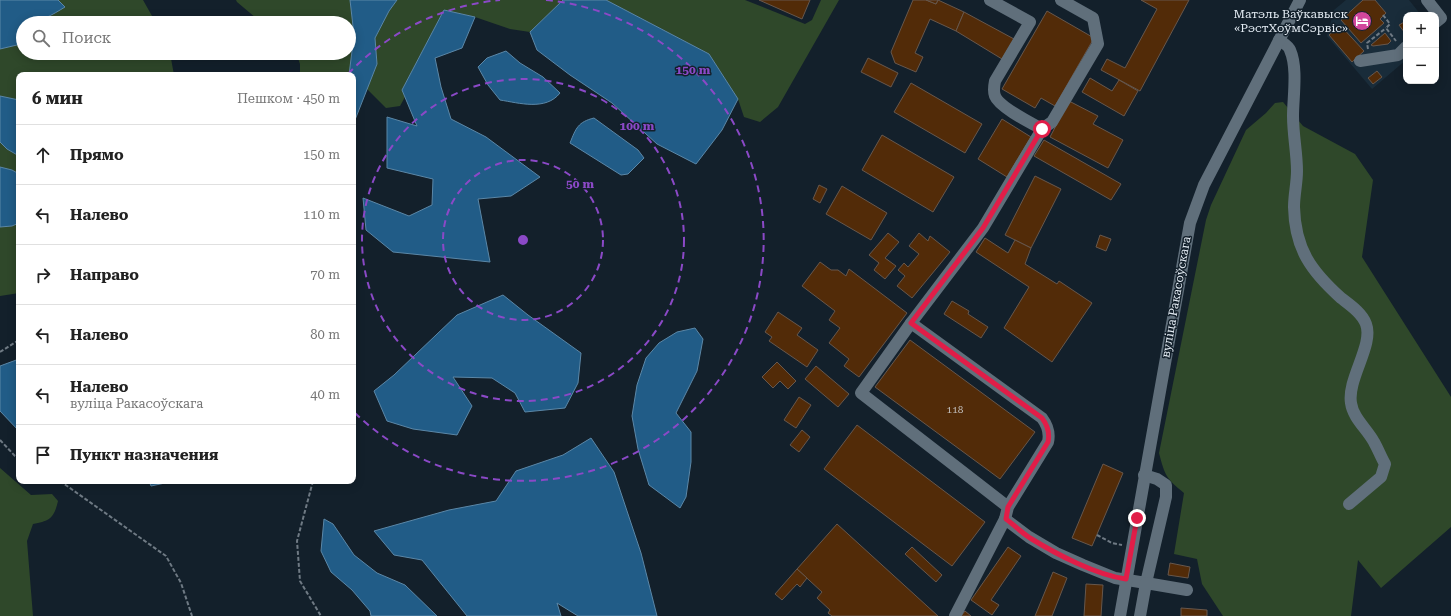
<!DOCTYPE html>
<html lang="ru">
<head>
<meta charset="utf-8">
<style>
  body { margin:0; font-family:"Roboto Serif",serif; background:#f6f6f6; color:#222 }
  .controls { position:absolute; right:12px; top:12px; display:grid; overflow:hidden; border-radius:8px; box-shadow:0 2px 10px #0003 }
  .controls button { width:36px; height:36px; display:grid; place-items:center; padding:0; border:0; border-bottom:1px solid #e0e0e0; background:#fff; color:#222; font:20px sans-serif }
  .stop { position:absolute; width:12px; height:12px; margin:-9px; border:3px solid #e11d48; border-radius:50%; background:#fff }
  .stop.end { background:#e11d48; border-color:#fff; box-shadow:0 1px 4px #0008 }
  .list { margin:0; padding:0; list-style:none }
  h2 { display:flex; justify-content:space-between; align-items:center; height:52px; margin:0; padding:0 16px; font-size:17px }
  h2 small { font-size:13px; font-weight:400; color:#767676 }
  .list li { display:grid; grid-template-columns:26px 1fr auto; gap:12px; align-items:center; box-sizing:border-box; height:60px; padding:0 16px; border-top:1px solid #e0e0e0 }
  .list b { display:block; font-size:15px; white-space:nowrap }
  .list p { margin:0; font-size:13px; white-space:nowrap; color:#767676 }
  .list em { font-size:13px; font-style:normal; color:#767676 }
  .icon { flex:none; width:22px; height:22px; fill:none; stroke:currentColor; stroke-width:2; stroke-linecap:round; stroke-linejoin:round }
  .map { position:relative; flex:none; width:1451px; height:616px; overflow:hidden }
  .search { position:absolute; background:#fff; box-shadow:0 2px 10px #0003; left:16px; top:16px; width:340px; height:44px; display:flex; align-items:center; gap:10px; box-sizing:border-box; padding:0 14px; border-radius:22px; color:#767676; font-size:15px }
  .panel { position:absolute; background:#fff; box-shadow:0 2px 10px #0003; left:16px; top:72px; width:340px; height:412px; border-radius:8px }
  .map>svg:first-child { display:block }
  .built { fill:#192c3a }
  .green { fill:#2f482a }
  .water { fill:#215c87; stroke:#5b87a7 }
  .building { fill:#522b08; stroke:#67574c }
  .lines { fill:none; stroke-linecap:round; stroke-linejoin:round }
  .path { stroke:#6f7a84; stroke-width:2; stroke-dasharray:4 2; stroke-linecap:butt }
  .minor { stroke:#606f7b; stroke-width:12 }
  .route { stroke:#e11d48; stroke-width:5 }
  .ring { fill:none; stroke:#8b49c7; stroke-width:2; stroke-dasharray:7 5 }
  .labels { text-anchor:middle; stroke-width:3; stroke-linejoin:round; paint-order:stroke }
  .number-label { font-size:10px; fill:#bfbbb8 }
  .poi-label { font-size:12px; fill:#e3ebf3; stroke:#13202b; text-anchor:end }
  .street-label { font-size:12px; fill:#e3ebf3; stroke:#13202b }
  .centre { fill:#8b49c7; stroke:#13202b; stroke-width:2 }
  .ring-label { font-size:12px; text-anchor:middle; font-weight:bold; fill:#8b49c7; stroke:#13202b; stroke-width:3; stroke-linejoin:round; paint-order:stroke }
</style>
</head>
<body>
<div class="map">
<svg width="1451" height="616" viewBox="0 0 1451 616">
  <rect width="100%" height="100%" fill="#13202b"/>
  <path class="built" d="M1346,0H1409L1421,15H1406V60L1372,89L1327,36L1334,10Z"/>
  <g class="green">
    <path d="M58,0H143L156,23H28L49,17L64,7Z"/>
    <path d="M236,0H350L354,35L349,75H300V64L296,53H349V23H262L237,2Z"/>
    <path d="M397,0H563L530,32L510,29L475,17L444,10L402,90L405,97L400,106L386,108L367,89L377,64L375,38L389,11Z"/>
    <path d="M606,0H745L805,24L812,20L821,0H839L778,107L760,122L744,117L738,99L709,54Z"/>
    <path d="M23,33V53H170L174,75H19V100L0,96V49L17,45Z"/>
    <path d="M1283,102L1303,126L1355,154L1373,180L1362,257L1451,397V527L1381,588L1358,560L1351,616H1223L1202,584L1197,559L1174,554L1184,493C1166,478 1165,476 1159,453L1206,220L1211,205L1246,130L1266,113L1275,103Z"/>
    <path d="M0,142L7,149L19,156V174L12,170L0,167Z"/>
    <path d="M19,223V293L0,296V227L12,226Z"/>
    <path d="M0,468L31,495L52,494L58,501C54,518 50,521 33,524L27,541L33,616H0Z"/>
  </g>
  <g class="water">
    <path d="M0,0H58L65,7C52,15 39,23 23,23V33L17,45L0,49Z"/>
    <path d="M350,0H397L389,11L375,38L377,64L353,125V75H349L354,35Z"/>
    <path d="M563,0H606L709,54L738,99L722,130L696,164L657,144L612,103L570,75L537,50L530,32Z"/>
    <path d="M444,10L475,17L462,48L435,58L441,87L451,119L486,137L540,177L511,196L478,199L490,262L393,252L366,230L363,198L409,216L432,205L433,179L387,168V117L417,126L402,90Z"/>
    <path d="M506,51L520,63L543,77L560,93C546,111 519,103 500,100L488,85L478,67L487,58Z"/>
    <path d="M0,96L19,100V156L7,149L0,142Z"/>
    <path d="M594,118L638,150L644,158L628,174L621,175L570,143C576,128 578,122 594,118Z"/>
    <path d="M0,167L12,170L19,174V223L12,226L0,227Z"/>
    <path d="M503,295L528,315L581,353L578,383L565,408L525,412L515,393L492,378L453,377L472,406L457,435L413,429L387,421L374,391L394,375L457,315Z"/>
    <path d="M695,328L703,339L697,371L676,413L691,432V462L686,497L680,508L649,485L638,449L632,416L637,385L646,358L659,343L677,332Z"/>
    <path d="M19,359V431L0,411V366Z"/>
    <path d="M591,438L614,472L641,553L657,616H578L557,603L561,616H467L422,560L394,555L374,531L449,510L496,501L516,471L563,455Z"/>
    <path d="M149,481H168L165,483L151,486Z"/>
    <path d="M324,519L333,524L354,555L377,573L405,585L437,616H371L370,611L352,590L331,572L321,551Z"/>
  </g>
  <g class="building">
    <path d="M759,0H810L802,19Z"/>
    <path d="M913,0H926L936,4L938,0L964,12L956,31L930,19L915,53L923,57L916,72L895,63L891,52Z"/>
    <path d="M926,0H938L936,4Z"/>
    <path d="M1141,0H1189L1140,91L1101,70L1107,59L1125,68L1157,9Z"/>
    <path d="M1363,0H1375L1386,13L1380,19L1384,23L1361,43L1341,20Z"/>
    <path d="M1047,11L1094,38L1055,106L1041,98L1035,108L1002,89Z"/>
    <path d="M964,12L1014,39L1002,59L956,31Z"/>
    <path d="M1406,21V33H1405L1399,25Z"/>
    <path d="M1340,25L1364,51L1352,62L1329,35Z"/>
    <path d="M1385,33L1391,41L1388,44L1373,46L1371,45Z"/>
    <path d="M868,58L898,73L891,87L861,72Z"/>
    <path d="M1377,71L1382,77L1373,84L1368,78Z"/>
    <path d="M1090,78L1112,91L1119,80L1138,91L1124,116L1082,92Z"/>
    <path d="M911,83L982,124L965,153L894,112Z"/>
    <path d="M1069,101L1098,116L1093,124L1123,140L1108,168L1050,137Z"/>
    <path d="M1002,119L1031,137L1007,177L978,159Z"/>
    <path d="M882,135L954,177L933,212L862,170Z"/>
    <path d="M1044,140L1121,184L1111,200L1034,156Z"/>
    <path d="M1035,176L1061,189L1031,248L1005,235Z"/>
    <path d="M819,185L827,189L820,203L813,199Z"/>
    <path d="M842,186L887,213L871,240L826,214Z"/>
    <path d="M888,233L899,242L885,258L896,266L885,279L874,270L879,263L869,255Z"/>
    <path d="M919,233L928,241L930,236L950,252L912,298L897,286L905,276L898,270L904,263L908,267L919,254L909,246Z"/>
    <path d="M1100,235L1111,239L1106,251L1096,247Z"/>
    <path d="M985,238L1008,253L1015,240L1031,248L1025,264L1057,284L1059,281L1092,303L1052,362L1004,328L1029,287L976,252Z"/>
    <path d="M820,262L831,270H838L846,276L849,269L907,313L859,377L844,366L849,359L829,343L840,328L829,320L835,311L802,286Z"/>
    <path d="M952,301L969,311L968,314L988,327L981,338L944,314Z"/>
    <path d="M778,312L802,328L797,335L818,350L807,367L769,341L772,337L765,332Z"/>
    <path d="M910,340L1035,432L1000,479L875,387Z"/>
    <path d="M777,362L796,381L788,389L780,381L773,388L762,377Z"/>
    <path d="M816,366L849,394L838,407L805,379Z"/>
    <path d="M799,397L811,405L796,428L784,420Z"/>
    <path d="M857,425L985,522L952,566L824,469Z"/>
    <path d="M802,430L810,437L799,452L790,445Z"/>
    <path d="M1103,464L1123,473L1092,546L1072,538Z"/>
    <path d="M837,524L938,616H832L828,613L830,610L817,598L822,592L797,569Z"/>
    <path d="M912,547L942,575L936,582L905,554Z"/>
    <path d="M1008,547L1021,556L991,600L999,605L992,615L971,600Z"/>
    <path d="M1170,563L1190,567L1188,578L1168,575Z"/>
    <path d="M797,569L807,578L800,587L797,584L782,600L775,594Z"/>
    <path d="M1053,572L1067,578L1052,616H1035Z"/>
    <path d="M1086,584L1103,585L1101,616H1084Z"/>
    <path d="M1181,608L1207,610V616H1181Z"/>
    <path d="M965,611L971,616H961Z"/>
  </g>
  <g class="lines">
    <g class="path">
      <path d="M1383,15L1390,24L1386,28L1396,41"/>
      <path d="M1368,49L1367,43L1386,28"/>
      <path d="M0,352L19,340"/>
      <path d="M0,440L15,456L19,458"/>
      <path d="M60,481L166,556L181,583L192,616"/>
      <path d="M313,481L297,541L300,581L321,616"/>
      <path d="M1097,535L1112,543L1122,545"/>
    </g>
    <g class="minor">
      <path d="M990,0L1030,22L995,81C994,86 993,91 995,96C999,107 1031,123 1042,129"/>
      <path d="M1427,0L1441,18L1436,22"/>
      <path d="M1279,40C1283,43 1289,46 1290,50C1298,68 1293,97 1293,116C1293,135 1297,153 1297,171C1297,183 1294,195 1294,207C1295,249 1311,271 1341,298C1350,305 1362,313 1366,324C1374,345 1347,379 1351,403C1353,418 1367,429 1374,442C1378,449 1381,457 1385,464L1381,477L1349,504"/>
      <path d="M1360,61L1398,55L1406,47"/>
      <path d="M911,323L983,228L1042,129L1052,122L1098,44L1093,18L1061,0"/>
      <path d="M1005,519L1008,507L1048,442C1050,433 1048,426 1042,418L911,323L861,393L1008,507"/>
      <path d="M955,616L1005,519L1029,537L1056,553L1083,565L1115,578L1146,583L1166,497V485L1157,479L1144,475"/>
      <path d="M1120,616L1190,223L1204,185L1300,0"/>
      <path d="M1140,616L1146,583L1187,590"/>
    </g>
  </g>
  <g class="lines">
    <path class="route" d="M1042,129L983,228L911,323L1042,418C1048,426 1050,433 1048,442L1008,507L1006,519C1014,525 1021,532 1030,538C1056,554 1096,575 1126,579L1137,518"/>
  </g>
  <g class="ring">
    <circle cx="523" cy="240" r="80"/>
    <circle cx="523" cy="240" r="161"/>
    <path d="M348 74A241 241 0 0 1 500 0M546 0A241 241 0 1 1 354 412"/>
  </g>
  <defs>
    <g id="hotel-disc" transform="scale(1)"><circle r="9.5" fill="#d1479c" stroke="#13202b"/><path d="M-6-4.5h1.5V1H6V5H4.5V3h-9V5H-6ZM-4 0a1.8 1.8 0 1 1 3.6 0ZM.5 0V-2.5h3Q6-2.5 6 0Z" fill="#fff"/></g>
  </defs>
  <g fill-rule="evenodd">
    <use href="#hotel-disc" x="1362" y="21"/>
  </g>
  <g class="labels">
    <g class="number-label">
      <text x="955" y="413">118</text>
    </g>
    <g class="poi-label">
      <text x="1348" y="18">Матэль Ваўкавыск<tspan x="1348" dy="14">«РэстХоўмСэрвіс»</tspan></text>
    </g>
    <g class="street-label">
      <text transform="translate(1176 297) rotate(-80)" y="4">вуліца Ракасоўскага</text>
    </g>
  </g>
  <circle cx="523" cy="240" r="6" class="centre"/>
  <g class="ring-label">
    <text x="693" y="74">150 m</text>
    <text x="637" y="130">100 m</text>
    <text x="580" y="188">50 m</text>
  </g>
</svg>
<div class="controls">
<button>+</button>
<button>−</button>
</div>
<div class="stop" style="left:1042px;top:129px"></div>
<div class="stop end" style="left:1137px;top:518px"></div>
<div class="search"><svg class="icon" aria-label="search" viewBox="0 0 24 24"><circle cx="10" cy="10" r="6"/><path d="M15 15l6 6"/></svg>Поиск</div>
<section class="panel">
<h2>6 мин<small>Пешком · 450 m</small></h2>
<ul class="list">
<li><svg class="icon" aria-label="ahead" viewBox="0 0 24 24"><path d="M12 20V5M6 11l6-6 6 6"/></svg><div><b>Прямо</b></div><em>150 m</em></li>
<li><svg class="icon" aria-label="left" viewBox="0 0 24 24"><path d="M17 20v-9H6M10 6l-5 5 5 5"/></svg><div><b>Налево</b></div><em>110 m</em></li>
<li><svg class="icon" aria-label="right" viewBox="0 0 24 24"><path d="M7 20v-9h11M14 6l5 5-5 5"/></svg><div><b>Направо</b></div><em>70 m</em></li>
<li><svg class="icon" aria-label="left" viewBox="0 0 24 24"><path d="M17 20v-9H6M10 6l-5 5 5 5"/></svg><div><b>Налево</b></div><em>80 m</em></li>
<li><svg class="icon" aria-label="left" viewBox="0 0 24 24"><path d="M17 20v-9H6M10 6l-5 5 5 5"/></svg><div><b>Налево</b><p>вуліца Ракасоўскага</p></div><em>40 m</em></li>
<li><svg class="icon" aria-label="arrive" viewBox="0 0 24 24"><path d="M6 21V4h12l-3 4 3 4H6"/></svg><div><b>Пункт назначения</b></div></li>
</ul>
</section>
</div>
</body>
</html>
